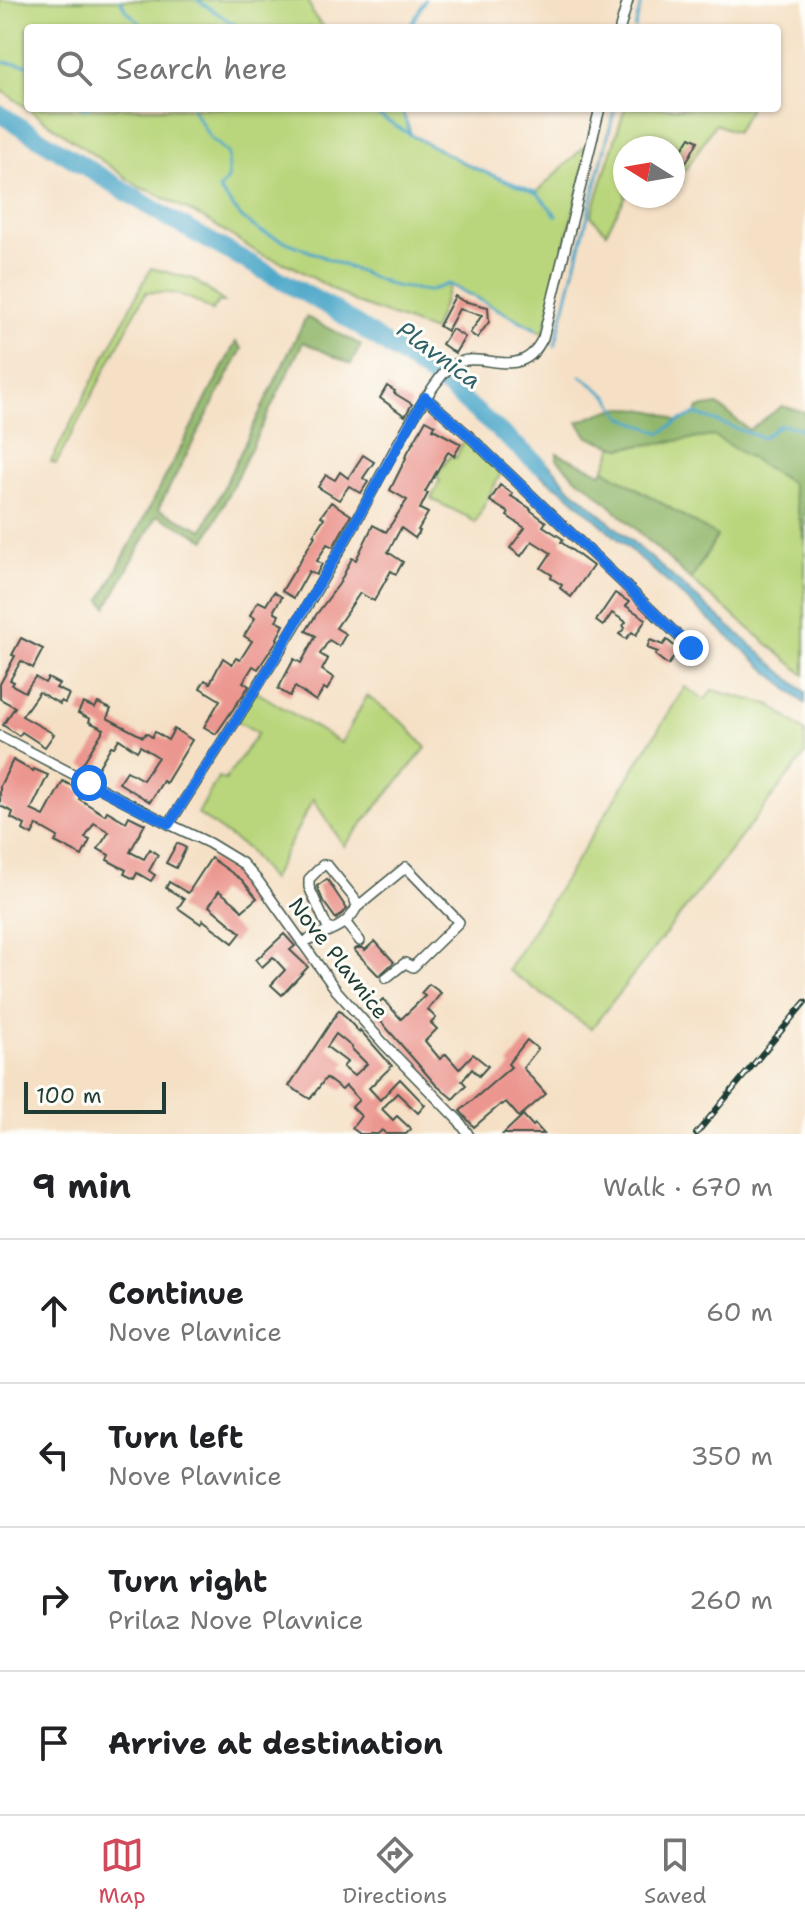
<!DOCTYPE html>
<html lang="en">
<head>
<meta charset="utf-8">
<style>
  body { margin:0; font-family:"Shantell Sans",sans-serif; background:#f6f6f6; color:#202124 }
  .compass { position:absolute; left:613px; top:136px; width:72px; height:72px; border-radius:50%; background:#fff; box-shadow:0 2px 6px #0004; rotate:281deg }
  .scale { position:absolute; left:24px; bottom:20px; width:142px; box-sizing:border-box; padding-left:8px; border:4px solid #1f3d34; border-top:0; font-size:22px; line-height:28px; white-space:nowrap; color:#1f3d34; -webkit-text-stroke:6px #fdfcf7; paint-order:stroke }
  .stop { position:absolute; width:24px; height:24px; margin:-18px; border:6px solid #1a73e8; border-radius:50%; background:#fff }
  .stop.end { background:#1a73e8; border-color:#fff; box-shadow:0 2px 8px #0008 }
  .list { margin:0; padding:0; list-style:none }
  h2 { display:flex; justify-content:space-between; align-items:center; height:104px; margin:0; padding:0 32px; font-size:34px }
  h2 small { font-size:26px; font-weight:400; color:#757577 }
  .list li { display:grid; grid-template-columns:52px 1fr auto; gap:24px; align-items:center; box-sizing:border-box; height:144px; padding:0 32px; border-top:2px solid #e0e0e0 }
  .list b { display:block; font-size:30px; white-space:nowrap }
  .list p { margin:0; font-size:26px; white-space:nowrap; color:#757577 }
  .list em { font-size:26px; font-style:normal; color:#757577 }
  .icon { flex:none; width:44px; height:44px; fill:none; stroke:currentColor; stroke-width:2; stroke-linecap:round; stroke-linejoin:round }
  .map { position:relative; flex:none; width:805px; height:1134px; overflow:hidden }
  .search { position:absolute; background:#fff; box-shadow:0 2px 6px #0004; left:24px; right:24px; top:24px; height:88px; display:flex; align-items:center; gap:20px; box-sizing:border-box; padding:0 28px; border-radius:8px; color:#757577; font-size:30px }
  .sheet { height:680px; background:#fff }
  nav { display:flex; justify-content:space-around; align-items:center; box-sizing:border-box; height:112px; border-top:2px solid #e0e0e0; background:#fff; font-size:22px; color:#757577 }
  nav a { display:grid; justify-items:center; gap:4px }
  nav .on { color:#d1495b }
  .map>svg:first-child { display:block }
  .green { fill:#b9d67c; stroke:#6c8a58; stroke-width:2 }
  .forest { fill:#92b76c; stroke:#587a50; stroke-width:2 }
  .water { fill:#4aa6c8; stroke:#34727e; stroke-width:2 }
  .lines { fill:none; stroke-linecap:round; stroke-linejoin:round }
  .stream { stroke:#4aa6c8; stroke-width:3 }
  .river { stroke:#4aa6c8; stroke-width:18 }
  .building { fill:#eb968f; fill-rule:evenodd }
  .minor-casing { stroke:#3f554a; stroke-width:12 }
  .minor { stroke:#fff; stroke-width:9 }
  .rail-casing { stroke:#1f3d34; stroke-width:6 }
  .rail { stroke:#fdfcf7; stroke-width:3; stroke-dasharray:9; stroke-linecap:butt }
  .route { stroke:#1a73e8; stroke-width:10 }
  .labels { text-anchor:middle; stroke-width:6; stroke-linejoin:round; paint-order:stroke }
  .street-label { font-size:22px; fill:#1f3d34; stroke:#fdfcf7 }
  .water-label { font-size:24px; font-style:italic; fill:#2e6268; stroke:#fdfcf7 }
</style>
</head>
<body>
<div class="map">
<svg width="805" height="1134" viewBox="0 0 805 1134">
  <rect width="100%" height="100%" fill="#fdfcf7"/>
  <filter id="ink" filterUnits="userSpaceOnUse"><feTurbulence type="fractalNoise" baseFrequency=".0125" numOctaves="2"/><feDisplacementMap in="SourceGraphic" scale="16" xChannelSelector="R" yChannelSelector="G"/><feConvolveMatrix kernelMatrix="1 2 1 2 8 2 1 2 1" color-interpolation-filters="sRGB"/></filter>
  <filter id="wash" filterUnits="userSpaceOnUse"><feTurbulence type="fractalNoise" baseFrequency=".006" numOctaves="4" result="noise"/><feDisplacementMap in="SourceGraphic" scale="32" xChannelSelector="R" yChannelSelector="G"/><feGaussianBlur stdDeviation="1.8" result="paint"/><feColorMatrix in="noise" values="0 0 0 0 0 0 0 0 0 0 0 0 0 0 0 0 0 1.4 0 .05"/><feComposite in="paint" operator="in"/></filter>
  <g filter="url(#wash)">
    <rect width="100%" height="100%" fill="#f5e0c5"/>
    <g class="green">
      <path d="M0,0H308L314,16L325,28H28V108H401L411,135L472,167L536,193L591,140L544,333L450,285L433,331L357,303L292,266L260,254L207,220L151,191L141,188L0,89Z"/>
      <path d="M625,108H750L736,132L715,124L685,171L673,164V148H625V196H626L606,232L591,216Z"/>
      <path d="M151,268L193,279L224,302H218L212,311C187,294 176,292 146,292L56,464L51,462Z"/>
      <path d="M467,434L503,469L475,523L468,517L431,499L440,480L436,477L450,456L456,458Z"/>
      <path d="M714,436L791,483L805,541V675L691,580L717,536L604,469L614,446L620,448Z"/>
      <path d="M685,687L705,700L712,690L771,705L805,732V755L591,1029L508,970Z"/>
      <path d="M255,691L341,743L367,696L406,725L426,748L344,846L313,799L271,880L247,849L198,814L218,777L225,780L258,733L236,720Z"/>
    </g>
    <g class="forest">
      <path d="M306,317L361,345L351,364L303,342L206,540L157,515L107,607L101,600L236,342L242,349L158,509L203,530Z"/>
      <path d="M718,405L749,430L782,406L805,412V541L791,483L714,436L620,448L588,437L578,422C590,418 603,411 615,409C630,406 668,411 677,422L696,414L698,408Z"/>
      <path d="M557,453L601,473L604,469L717,536L691,580L589,486L577,479L557,459Z"/>
    </g>
    <path class="water" d="M521,450C538,453 556,468 565,483L805,692V704L565,492C549,482 532,470 519,455Z"/>
    <g class="lines">
      <g class="stream">
        <path d="M120,0L126,10L145,28"/>
        <path d="M197,0L240,28"/>
        <path d="M409,28L425,0"/>
        <path d="M635,28L642,0"/>
        <path d="M0,62L28,65"/>
        <path d="M81,108H91"/>
        <path d="M192,108L211,139L228,153V179L219,190L242,218L260,231L394,286L428,291L449,284L536,329"/>
        <path d="M366,108L411,135"/>
        <path d="M401,108L411,135L472,167L537,193L557,216"/>
        <path d="M555,346L615,108"/>
        <path d="M581,376L609,397L622,417L661,433L677,422L696,414L763,438L780,425L801,428L805,447"/>
      </g>
      <path class="river" d="M0,114L170,219L335,310L405,357L451,390L539,465"/>
    </g>
    <g id="blocks">
      <g class="building">
        <path d="M690,137L698,141L686,163L677,158Z"/>
        <path d="M455,296L463,301L488,307L489,322L477,338L470,333L482,315L459,309L447,331L439,326Z"/>
        <path d="M452,329L465,337L455,353L442,344Z"/>
        <path d="M387,386L395,391L394,393L412,404L405,416L380,398Z"/>
        <path d="M426,420L435,425L433,429L461,444L454,456L448,452L425,492L428,493L420,509L428,513L418,530L420,531L415,538L401,528L388,552L403,562L396,574L391,571L374,601L360,593L336,628L346,634L339,646L329,640L320,654L328,659L322,670L334,678L327,690L324,688L316,701L295,687L290,696L278,689L294,659L301,663L316,636L306,631L316,615L339,584L352,558L356,560L373,525L386,532L407,500L390,490L406,458L405,457Z"/>
        <path d="M363,455L374,462L363,478L368,482L361,493L349,486L339,500L318,487L326,475L335,480L340,472L348,478Z"/>
        <path d="M500,485L513,494L511,496L531,509L530,510L546,522L543,526L563,539L561,542L593,566L571,597L560,588L562,585L551,578L552,575L541,568L551,553L532,541L521,556L510,548L525,528L507,516L509,513L490,501Z"/>
        <path d="M331,502L351,515L333,547L327,544L317,561L322,564L316,575L309,571L294,598L282,591L315,536L313,535L324,518L321,516Z"/>
        <path d="M274,592L282,597L274,610L275,613L279,615L276,621L284,625L277,638L278,639L258,669L253,666L243,682L249,686L216,734L204,727L220,700L200,688L205,680L210,683L223,658L232,664L236,658L240,660L252,641L244,636L255,618L250,615L258,601L266,605Z"/>
        <path d="M615,593L629,602L626,606L646,619L636,635L632,632L626,639L619,634L625,628L623,626L626,622L612,613L603,626L596,621Z"/>
        <path d="M21,638L43,649L33,668L21,661L10,680L14,682L12,685L25,692L35,677L45,683L48,678L59,684L56,688L69,694L65,703L61,701L60,704L39,692L22,716L54,734L45,747L22,732L19,736L3,725L15,707L0,699V684L15,656L12,655Z"/>
        <path d="M650,640L663,645L667,640L679,650L668,665L655,655L658,652L647,648Z"/>
        <path d="M83,703L95,708L98,703L111,709L107,718L143,737L146,733L152,737L155,732L168,740L174,729L192,740L166,783L163,781L150,802L119,783L127,771L143,780L158,757L140,746L137,751L119,739L114,747L111,746L95,773L82,765L104,729L89,722L90,719L78,713Z"/>
        <path d="M13,760L33,771L34,769L48,775L31,810L44,816L63,781L83,792L79,799L105,815L107,811L126,822L129,816L145,824L130,852L144,859L150,849L158,855L149,871L155,875L151,881L137,873L134,879L124,874L126,870L107,860L109,855L98,849L109,832L94,823L85,838L90,840L82,856L55,842L58,837L37,825L32,835L23,830L25,825L11,818L13,812L0,806V786Z"/>
        <path d="M177,843L186,848L176,868L166,863Z"/>
        <path d="M211,858L242,880L257,898L242,911L236,904L219,891L209,906L241,933L233,943L203,920L201,924L178,908L184,899L166,888L169,882L188,893Z"/>
        <path d="M327,879L347,909L336,919L323,901L317,886Z"/>
        <path d="M284,934L295,946L290,950L308,967L282,995L271,985L285,970L273,957L262,967L256,960Z"/>
        <path d="M375,941L394,962L379,976L354,950L357,948H363L365,950Z"/>
        <path d="M429,984L441,993L428,1010L436,1018L431,1023L437,1029L425,1041L440,1059L446,1054L459,1069L473,1054L488,1066L479,1076L472,1069L462,1081L466,1085L453,1099L436,1085L371,1010L383,999L401,1019L425,996L421,993Z"/>
        <path d="M339,1010L359,1032L360,1030L392,1066L369,1088L380,1100L400,1079L425,1105L418,1113L397,1093L382,1109L393,1120L397,1116L411,1129L406,1134H386L382,1130L378,1134H360L352,1128L361,1116L352,1107L359,1100L346,1086L342,1090L326,1078L310,1099L289,1086ZM336,1034L352,1047L351,1048L367,1064L354,1076L343,1067L347,1062L327,1047Z"/>
        <path d="M527,1040L538,1049L523,1068L546,1094L519,1117L506,1102L502,1105L501,1104L474,1127L460,1111L511,1067L508,1064Z"/>
        <path d="M523,1115L533,1126L535,1124L544,1134H503Z"/>
      </g>
    </g>
  </g>
  <g filter="url(#ink)">
    <use href="#blocks" fill-opacity="0" stroke="#3f554a" stroke-width="2"/>
    <g class="lines">
      <g class="minor-casing">
        <g id="minor">
          <path d="M620,28L628,0"/>
          <path d="M425,397L467,434L691,648"/>
          <path d="M0,736L169,824L209,843L242,863L259,882L336,990L384,1044L459,1121L468,1134"/>
          <path d="M169,824C228,733 288,641 342,546C376,489 402,426 443,374C467,343 502,375 528,357C535,353 539,345 543,338L600,108"/>
          <path d="M356,908L406,867L459,922L413,967L405,963L386,978"/>
          <path d="M345,922L360,941"/>
          <path d="M302,943C322,932 348,929 357,906L354,898L328,866L323,865L309,879V887L329,931"/>
        </g>
      </g>
      <use href="#minor" class="minor"/>
      <g class="rail-casing">
        <path id="rail" d="M696,1134L805,1002"/>
      </g>
      <use href="#rail" class="rail"/>
    </g>
  </g>
  <g class="lines" filter="url(#ink)">
    <path class="route" d="M89,783L169,824L258,686L342,546L425,397L467,434L691,648"/>
  </g>
  <g class="labels">
    <g class="street-label">
      <text transform="translate(339 958) rotate(52)" y="8">Nove Plavnice</text>
    </g>
    <g class="water-label">
      <text transform="translate(439 355) rotate(36)" y="8">Plavnica</text>
    </g>
  </g>
</svg>
<svg class="compass" viewBox="-18 -18 36 36"><path d="M0-13l5 13h-10z" fill="#e53935"/><path d="M0 13l5-13h-10z" fill="#757577"/></svg>
<div class="scale">100 m</div>
<div class="stop" style="left:89px;top:783px"></div>
<div class="stop end" style="left:691px;top:648px"></div>
<div class="search"><svg class="icon" aria-label="search" viewBox="0 0 24 24"><circle cx="10" cy="10" r="6"/><path d="M15 15l6 6"/></svg>Search here</div>
</div>
<section class="sheet">
<h2>9 min<small>Walk · 670 m</small></h2>
<ul class="list">
<li><svg class="icon" aria-label="ahead" viewBox="0 0 24 24"><path d="M12 20V5M6 11l6-6 6 6"/></svg><div><b>Continue</b><p>Nove Plavnice</p></div><em>60 m</em></li>
<li><svg class="icon" aria-label="left" viewBox="0 0 24 24"><path d="M17 20v-9H6M10 6l-5 5 5 5"/></svg><div><b>Turn left</b><p>Nove Plavnice</p></div><em>350 m</em></li>
<li><svg class="icon" aria-label="right" viewBox="0 0 24 24"><path d="M7 20v-9h11M14 6l5 5-5 5"/></svg><div><b>Turn right</b><p>Prilaz Nove Plavnice</p></div><em>260 m</em></li>
<li><svg class="icon" aria-label="arrive" viewBox="0 0 24 24"><path d="M6 21V4h12l-3 4 3 4H6"/></svg><div><b>Arrive at destination</b></div></li>
</ul>
</section>
<nav>
<a class="on"><svg class="icon" aria-label="map" viewBox="0 0 24 24"><path d="M3 6l6-2 6 2 6-2v14l-6 2-6-2-6 2zM9 4v14M15 6v14"/></svg>Map</a>
<a><svg class="icon" aria-label="directions" viewBox="0 0 24 24"><path d="M12 3l9 9-9 9-9-9zM9 14v-3h6M13 9l2 2-2 2"/></svg>Directions</a>
<a><svg class="icon" aria-label="saved" viewBox="0 0 24 24"><path d="M7 4h10v16l-5-4-5 4z"/></svg>Saved</a>
</nav>
</body>
</html>
